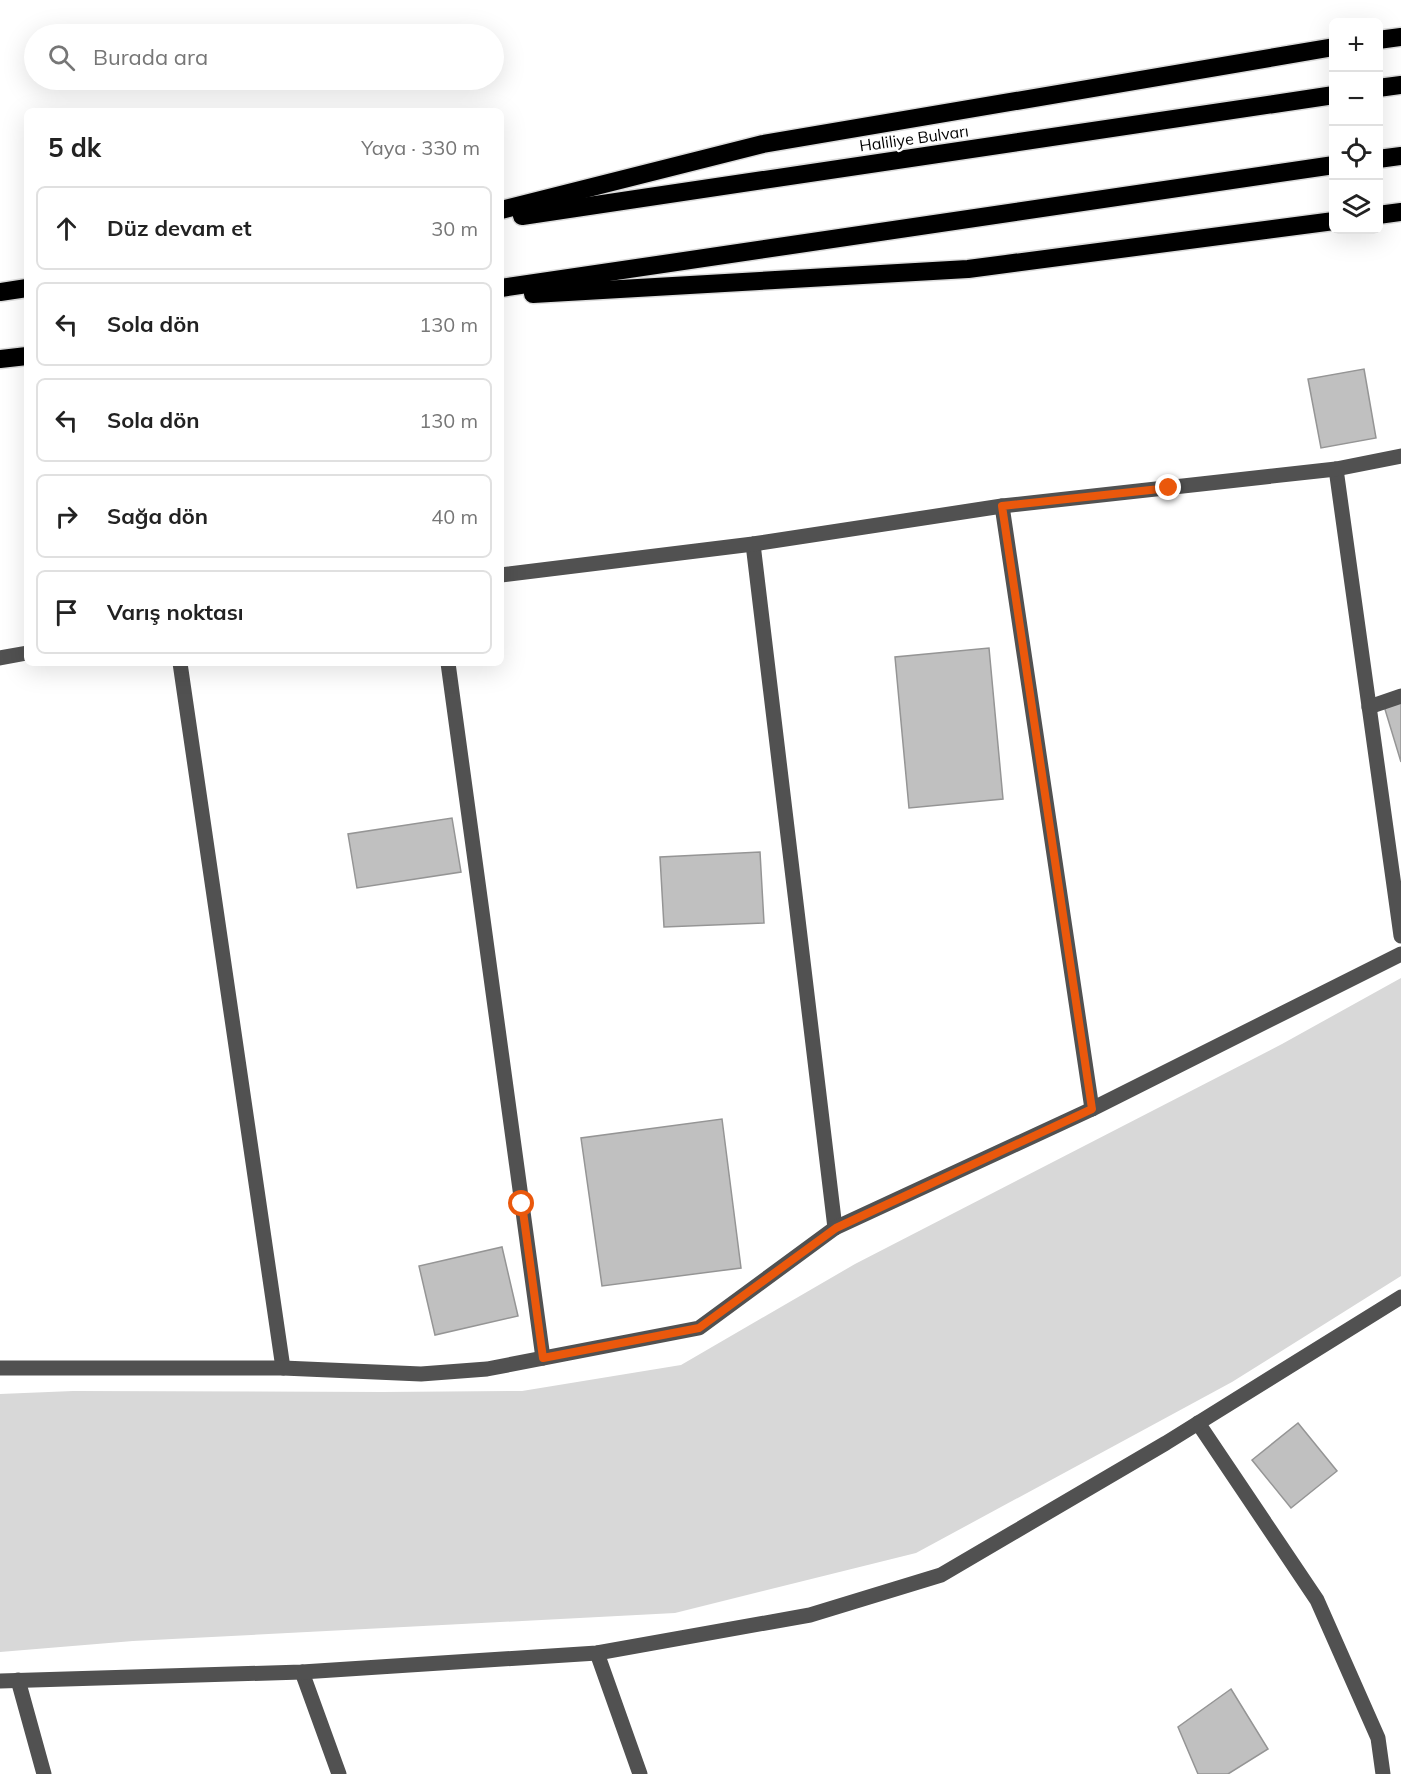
<!DOCTYPE html>
<html lang="tr">
<head>
<meta charset="utf-8">
<style>
  body { margin:0; font-family:Mulish,sans-serif; background:#f2f2f2; color:#222 }
  .controls { position:absolute; right:18px; top:18px; display:grid; overflow:hidden; border-radius:9px; box-shadow:0 6px 24px #0002 }
  .controls button { width:54px; height:54px; display:grid; place-items:center; padding:0; border:0; border-bottom:2px solid #e0e0e0; background:#fff; color:#222; font:30px sans-serif }
  .stop { position:absolute; width:18px; height:18px; margin:-14px; border:4px solid #ea580c; border-radius:50%; background:#fff }
  .stop.end { background:#ea580c; border-color:#fff; box-shadow:0 2px 6px #0008 }
  .list { margin:0; padding:0; list-style:none }
  h2 { display:flex; justify-content:space-between; align-items:center; height:78px; margin:0; padding:0 24px; font-size:26px }
  h2 small { font-size:20px; font-weight:400; color:#767676 }
  .list li { display:grid; grid-template-columns:39px 1fr auto; gap:18px; align-items:center; box-sizing:border-box; height:84px; margin:0 12px 12px; padding:0 12px; border:2px solid #e0e0e0; border-radius:9px }
  .list b { display:block; font-size:22px; white-space:nowrap }
  .list em { font-size:20px; font-style:normal; color:#767676 }
  .icon { flex:none; width:33px; height:33px; fill:none; stroke:currentColor; stroke-width:2; stroke-linecap:round; stroke-linejoin:round }
  .map { position:relative; flex:none; width:1401px; height:1774px; overflow:hidden }
  .search { position:absolute; background:#fff; box-shadow:0 6px 24px #0002; left:24px; top:24px; width:480px; height:66px; display:flex; align-items:center; gap:15px; box-sizing:border-box; padding:0 21px; border-radius:33px; color:#767676; font-size:22px }
  .panel { position:absolute; background:#fff; box-shadow:0 6px 24px #0002; left:24px; top:108px; width:480px; height:558px; border-radius:9px }
  .map>svg:first-child { display:block }
  .green { fill:#d8d8d8 }
  .building { fill:#c0c0c0; stroke:#959595; stroke-width:1.5 }
  .lines { fill:none; stroke-linecap:round; stroke-linejoin:round }
  .highway-casing { stroke:#dbdbdb; stroke-width:21 }
  .minor { stroke:#515151; stroke-width:15 }
  .highway { stroke:#000; stroke-width:18 }
  .route { stroke:#ea580c; stroke-width:8 }
  .labels { text-anchor:middle; stroke-width:4.5; stroke-linejoin:round; paint-order:stroke }
  .street-label { font-size:16px; fill:#000; stroke:#fff }
</style>
</head>
<body>
<div class="map">
<svg width="1401" height="1774" viewBox="0 0 1401 1774">
  <rect width="100%" height="100%" fill="#fff"/>
  <path class="green" d="M1401,978V1276L1232,1382L916,1553L675,1613L133,1641L0,1652V1394L73,1391L383,1392L522,1391L681,1365L855,1264L1282,1044Z"/>
  <g class="building">
    <path d="M1364,369L1376,438L1321,448L1308,379Z"/>
    <path d="M989,648L1003,799L909,808L895,657Z"/>
    <path d="M1401,701V762L1384,706Z"/>
    <path d="M452,818L461,872L357,888L348,834Z"/>
    <path d="M760,852L764,923L664,927L660,857Z"/>
    <path d="M722,1119L741,1268L602,1286L581,1138Z"/>
    <path d="M502,1247L518,1316L435,1335L419,1266Z"/>
    <path d="M1298,1423L1337,1471L1291,1508L1252,1460Z"/>
    <path d="M1231,1689L1268,1749L1228,1774H1198L1178,1727Z"/>
  </g>
  <g class="lines">
    <g class="highway-casing">
      <g id="highway">
        <path d="M1378,40L1401,37"/>
        <path d="M1378,88L1401,85"/>
        <path d="M1378,159L1401,156"/>
        <path d="M501,210L763,144L1334,47"/>
        <path d="M1378,215L1401,212"/>
        <path d="M522,216L1334,95"/>
        <path d="M501,288L1334,165"/>
        <path d="M0,292L27,288"/>
        <path d="M533,294L968,269L1334,221"/>
        <path d="M0,359L27,356"/>
      </g>
    </g>
    <g class="minor">
      <path d="M1336,469L1401,936"/>
      <path d="M1002,506L1092,1109"/>
      <path d="M753,544L835,1228"/>
      <path d="M501,575L753,544L1002,506L1336,469L1401,456"/>
      <path d="M0,658L27,653"/>
      <path d="M180,663L283,1368"/>
      <path d="M448,663L543,1358"/>
      <path d="M1369,707L1401,696"/>
      <path d="M0,1368H283L421,1374L487,1369L699,1328L835,1228L1092,1109L1401,954"/>
      <path d="M1198,1423L1317,1600L1378,1738L1383,1774"/>
      <path d="M597,1653L640,1774"/>
      <path d="M302,1672L339,1774"/>
      <path d="M18,1680L44,1774"/>
      <path d="M0,1681L302,1672L597,1653L810,1615L941,1575L1166,1443L1401,1297"/>
    </g>
    <use href="#highway" class="highway"/>
  </g>
  <g class="lines">
    <path class="route" d="M522,1204L543,1358L699,1328L836,1228L1092,1109L1002,506L1169,488"/>
  </g>
  <g class="labels">
    <g class="street-label">
      <text transform="translate(914 138) rotate(-8)" y="6">Haliliye Bulvarı</text>
    </g>
  </g>
</svg>
<div class="controls">
<button>+</button>
<button>−</button>
<button><svg class="icon" aria-label="locate" viewBox="0 0 24 24"><circle cx="12" cy="12" r="6"/><path d="M12 2v4M12 18v4M2 12h4M18 12h4"/></svg></button>
<button><svg class="icon" aria-label="layers" viewBox="0 0 24 24"><path d="M12 4l9 5-9 5-9-5zM3 14l9 5 9-5"/></svg></button>
</div>
<div class="stop" style="left:522px;top:1204px"></div>
<div class="stop end" style="left:1169px;top:488px"></div>
<div class="search"><svg class="icon" aria-label="search" viewBox="0 0 24 24"><circle cx="10" cy="10" r="6"/><path d="M15 15l6 6"/></svg>Burada ara</div>
<section class="panel">
<h2>5 dk<small>Yaya · 330 m</small></h2>
<ul class="list">
<li><svg class="icon" aria-label="ahead" viewBox="0 0 24 24"><path d="M12 20V5M6 11l6-6 6 6"/></svg><div><b>Düz devam et</b></div><em>30 m</em></li>
<li><svg class="icon" aria-label="left" viewBox="0 0 24 24"><path d="M17 20v-9H6M10 6l-5 5 5 5"/></svg><div><b>Sola dön</b></div><em>130 m</em></li>
<li><svg class="icon" aria-label="left" viewBox="0 0 24 24"><path d="M17 20v-9H6M10 6l-5 5 5 5"/></svg><div><b>Sola dön</b></div><em>130 m</em></li>
<li><svg class="icon" aria-label="right" viewBox="0 0 24 24"><path d="M7 20v-9h11M14 6l5 5-5 5"/></svg><div><b>Sağa dön</b></div><em>40 m</em></li>
<li><svg class="icon" aria-label="arrive" viewBox="0 0 24 24"><path d="M6 21V4h12l-3 4 3 4H6"/></svg><div><b>Varış noktası</b></div></li>
</ul>
</section>
</div>
</body>
</html>
